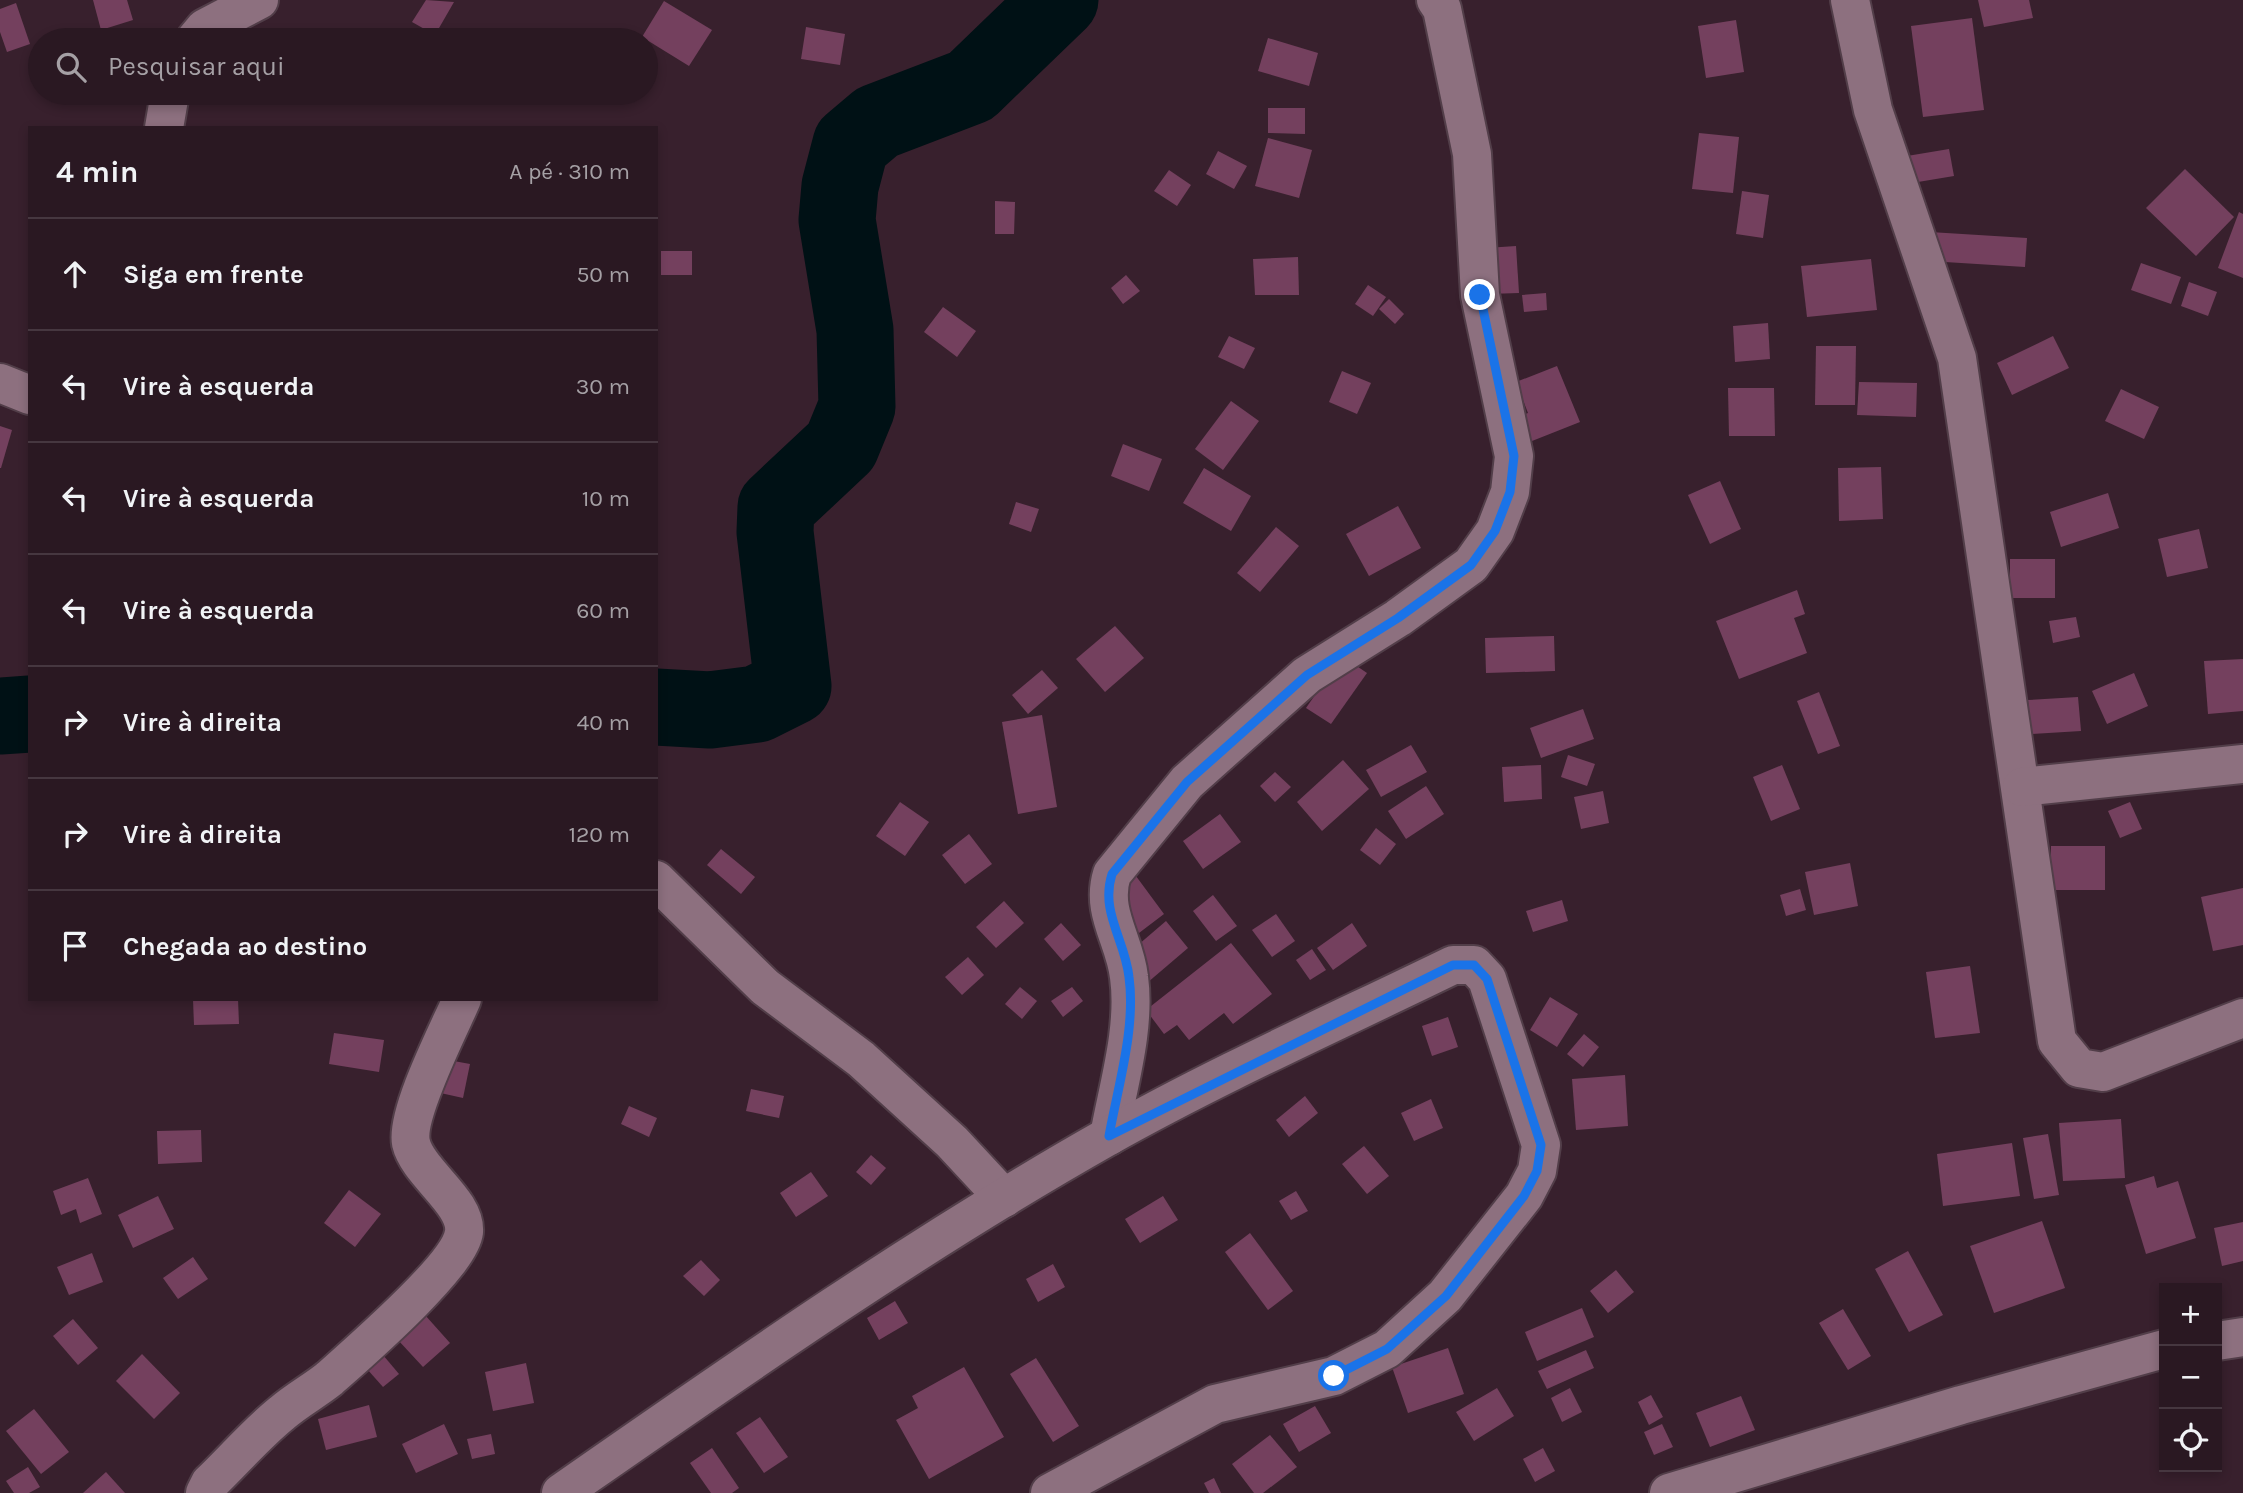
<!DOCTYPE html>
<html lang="pt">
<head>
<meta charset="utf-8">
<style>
  body { margin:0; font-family:Karla,sans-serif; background:#36252f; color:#f1f3f6 }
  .controls { position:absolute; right:21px; bottom:21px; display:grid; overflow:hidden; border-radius:0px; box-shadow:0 4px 10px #0003 }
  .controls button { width:63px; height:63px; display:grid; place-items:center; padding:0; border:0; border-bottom:2px solid #463740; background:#2a1822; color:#f1f3f6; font:35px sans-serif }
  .stop { position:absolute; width:21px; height:21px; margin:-16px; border:5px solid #1a73e8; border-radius:50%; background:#fff }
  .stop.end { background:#1a73e8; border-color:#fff; box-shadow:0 2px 7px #0008 }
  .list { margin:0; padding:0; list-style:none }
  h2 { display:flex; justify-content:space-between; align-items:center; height:91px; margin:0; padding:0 28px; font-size:30px }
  h2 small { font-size:23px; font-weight:400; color:#a5a0a5 }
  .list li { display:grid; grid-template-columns:46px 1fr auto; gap:21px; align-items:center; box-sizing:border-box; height:112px; padding:0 28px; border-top:2px solid #463740 }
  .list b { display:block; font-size:26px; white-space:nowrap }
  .list em { font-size:23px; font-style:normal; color:#a5a0a5 }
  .icon { flex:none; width:38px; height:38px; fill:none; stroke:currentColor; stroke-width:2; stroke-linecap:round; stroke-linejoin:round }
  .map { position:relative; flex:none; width:2243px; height:1493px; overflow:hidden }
  .search { position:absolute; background:#2a1822; box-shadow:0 4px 10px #0003; left:28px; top:28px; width:630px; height:77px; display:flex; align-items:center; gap:18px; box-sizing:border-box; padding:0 24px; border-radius:38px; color:#a5a0a5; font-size:26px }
  .panel { position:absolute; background:#2a1822; box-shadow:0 4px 10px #0003; left:28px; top:126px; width:630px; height:875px; border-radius:0px }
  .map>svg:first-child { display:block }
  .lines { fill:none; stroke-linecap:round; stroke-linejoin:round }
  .river { stroke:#001115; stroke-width:77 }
  .building { fill:#74405e }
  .minor-casing { stroke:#523e49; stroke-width:42 }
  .minor { stroke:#8d707f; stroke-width:38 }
  .route { stroke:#1a73e8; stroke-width:9 }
</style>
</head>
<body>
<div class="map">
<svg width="2243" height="1493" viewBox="0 0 2243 1493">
  <rect width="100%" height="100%" fill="#38202d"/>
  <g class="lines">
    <g class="river">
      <path d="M656,707L710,710L757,704L793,686L775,532L776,507L841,446L857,407L855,330L837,220L840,186L851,144L877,122L971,86L1060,0"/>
      <path d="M0,716L30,714"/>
    </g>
  </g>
  <g class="building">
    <path d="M93,0H127L133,20L101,30Z"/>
    <path d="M426,0L454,2L435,35L412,22Z"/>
    <path d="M1978,0H2029L2033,18L1984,27Z"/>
    <path d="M664,1L712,30L689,66L642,37Z"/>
    <path d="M16,3L30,44L7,52L0,32V9Z"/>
    <path d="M1972,18L1984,110L1923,117L1911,26Z"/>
    <path d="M1736,20L1744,72L1706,78L1698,26Z"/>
    <path d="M806,27L845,34L840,65L801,59Z"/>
    <path d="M1268,38L1318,53L1309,86L1258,71Z"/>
    <path d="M1268,108H1305V134L1268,133Z"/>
    <path d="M1699,133L1739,137L1733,193L1692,189Z"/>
    <path d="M1268,138L1312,150L1299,198L1255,186Z"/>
    <path d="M1949,149L1954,176L1912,183L1907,156Z"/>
    <path d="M1218,151L1247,166L1234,189L1206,174Z"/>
    <path d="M2185,169L2234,217L2196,256L2146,208Z"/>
    <path d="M1169,170L1191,185L1177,206L1154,191Z"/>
    <path d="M1742,191L1769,195L1763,238L1736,234Z"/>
    <path d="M995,201L1015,202L1014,234H995Z"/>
    <path d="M2239,212L2243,214V278L2218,268Z"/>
    <path d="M1930,232L2027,238L2025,267L1929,261Z"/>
    <path d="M1516,246L1519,293L1489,294L1486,248Z"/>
    <rect x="661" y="251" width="31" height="24"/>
    <path d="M1298,257L1299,295H1255L1253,259Z"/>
    <path d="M1871,259L1877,310L1807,317L1801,266Z"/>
    <path d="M2141,263L2181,277L2171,304L2131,290Z"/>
    <path d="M1126,275L1140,291L1123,304L1111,288Z"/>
    <path d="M2189,282L2217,292L2208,316L2181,306Z"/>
    <path d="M1368,285L1386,297L1373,316L1355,304Z"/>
    <path d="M1546,293L1547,310L1524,312L1522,295Z"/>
    <path d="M1389,299L1404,314L1395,324L1379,309Z"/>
    <path d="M943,307L976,331L957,357L924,332Z"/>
    <path d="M1768,323L1770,359L1735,362L1733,326Z"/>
    <path d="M1229,336L1255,348L1244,369L1218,357Z"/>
    <path d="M2053,336L2069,368L2012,395L1997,363Z"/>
    <path d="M1816,346H1856L1855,405H1815Z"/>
    <path d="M1557,366L1580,422L1527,443L1517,417L1528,413L1516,382Z"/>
    <path d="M1342,371L1371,383L1357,414L1329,402Z"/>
    <path d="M1859,382L1917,383L1916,417L1857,415Z"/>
    <path d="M1728,388H1774L1775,436H1729Z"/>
    <path d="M2121,389L2159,407L2144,439L2105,421Z"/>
    <path d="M1231,401L1259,421L1223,470L1195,449Z"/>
    <path d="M0,426L12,430L1,468H0Z"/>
    <path d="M1123,444L1162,459L1149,491L1111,476Z"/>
    <path d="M1881,467L1883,519L1839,521L1838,468Z"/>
    <path d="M1204,468L1251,496L1231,531L1183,503Z"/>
    <path d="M1720,481L1741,529L1710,544L1688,495Z"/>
    <path d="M2108,493L2119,528L2061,547L2050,512Z"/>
    <path d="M1016,502L1039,509L1031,532L1009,524Z"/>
    <path d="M1398,506L1421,548L1369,576L1346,534Z"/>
    <path d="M1276,527L1299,546L1260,592L1237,573Z"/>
    <path d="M2199,529L2208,568L2167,577L2158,539Z"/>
    <rect x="2010" y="559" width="45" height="39"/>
    <path d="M1797,590L1805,614L1794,618L1807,653L1739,679L1716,621Z"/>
    <path d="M2076,617L2080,637L2053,643L2049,621Z"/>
    <path d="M1115,626L1144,658L1105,692L1076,659Z"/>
    <path d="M1554,636L1555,671L1486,673L1485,638Z"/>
    <path d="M1342,656L1367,673L1331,724L1306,708Z"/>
    <path d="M2243,659V711L2208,714L2204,661Z"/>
    <path d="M1042,670L1058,688L1028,714L1012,695Z"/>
    <path d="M2134,673L2148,706L2107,724L2092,691Z"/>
    <path d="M1819,692L1840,746L1818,754L1797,701Z"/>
    <path d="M2078,697L2081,731L2031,734L2028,700Z"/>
    <path d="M1583,709L1594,739L1541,758L1530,728Z"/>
    <path d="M1042,715L1057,807L1018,814L1002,722Z"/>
    <path d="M1411,745L1427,772L1381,797L1366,770Z"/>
    <path d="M1568,755L1595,764L1587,786L1561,777Z"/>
    <path d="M1343,760L1369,789L1322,831L1297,802Z"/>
    <path d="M1541,765L1542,799L1504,802L1502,767Z"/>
    <path d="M1782,765L1800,809L1771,821L1753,777Z"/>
    <path d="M1275,772L1291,787L1275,802L1260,786Z"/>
    <path d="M1426,786L1444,814L1406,839L1388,811Z"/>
    <path d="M1603,791L1609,823L1581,829L1574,797Z"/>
    <path d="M900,802L929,822L905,856L876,836Z"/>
    <path d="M2130,802L2142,829L2120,838L2108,811Z"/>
    <path d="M1220,814L1241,842L1203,869L1183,841Z"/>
    <path d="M1376,828L1396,844L1380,865L1360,850Z"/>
    <path d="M969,834L992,864L965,884L942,855Z"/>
    <rect x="2051" y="846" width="54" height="44"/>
    <path d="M721,849L755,877L741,894L707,865Z"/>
    <path d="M1850,863L1858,906L1814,915L1805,872Z"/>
    <path d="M1133,872L1164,914L1139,933L1124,914L1131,908L1115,886Z"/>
    <path d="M2243,888V945L2213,951L2201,897Z"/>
    <path d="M1800,889L1806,910L1786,916L1780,895Z"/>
    <path d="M1213,895L1237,926L1216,941L1193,911Z"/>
    <path d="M1562,900L1568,921L1533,932L1526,911Z"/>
    <path d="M1004,901L1024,923L996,948L976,927Z"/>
    <path d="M1276,914L1295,941L1272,957L1252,930Z"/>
    <path d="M1166,921L1188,948L1147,983L1124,957Z"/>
    <path d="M1061,923L1081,945L1063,961L1044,939Z"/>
    <path d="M1352,923L1367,946L1333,970L1317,948Z"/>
    <path d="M1231,943L1272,994L1233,1024L1224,1013L1189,1040L1177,1025L1164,1034L1146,1010Z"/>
    <path d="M1312,949L1326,970L1310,980L1296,960Z"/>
    <path d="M968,957L984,975L962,995L945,977Z"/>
    <path d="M1970,966L1980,1033L1935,1038L1926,972Z"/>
    <path d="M1020,987L1037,1001L1022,1019L1005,1004Z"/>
    <path d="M1072,987L1083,1001L1063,1017L1051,1001Z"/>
    <path d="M1550,997L1578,1014L1557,1047L1530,1030Z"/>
    <path d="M193,999H238L239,1024L194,1025Z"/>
    <path d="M1448,1017L1458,1047L1432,1056L1422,1026Z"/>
    <path d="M334,1033L384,1040L379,1072L329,1064Z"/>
    <path d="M1584,1034L1599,1047L1583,1067L1567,1054Z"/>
    <path d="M443,1059L470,1064L463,1098L436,1092Z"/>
    <path d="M1625,1075L1628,1126L1576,1130L1572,1079Z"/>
    <path d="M751,1089L784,1096L779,1118L746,1111Z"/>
    <path d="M1305,1096L1318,1113L1289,1137L1276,1120Z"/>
    <path d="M1431,1099L1443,1128L1414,1141L1401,1113Z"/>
    <path d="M629,1106L657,1118L649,1137L621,1124Z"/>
    <path d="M2121,1119L2125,1178L2063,1181L2059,1123Z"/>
    <path d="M201,1130L202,1162L158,1164L157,1131Z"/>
    <path d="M2048,1134L2059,1195L2034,1199L2023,1138Z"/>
    <path d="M2012,1143L2020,1196L1943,1206L1937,1154Z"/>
    <path d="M1364,1146L1389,1176L1367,1194L1342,1164Z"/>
    <path d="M871,1155L886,1168L871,1185L856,1172Z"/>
    <path d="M811,1172L828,1196L796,1217L780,1193Z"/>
    <path d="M2154,1176L2157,1188L2178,1181L2196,1238L2146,1254L2125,1185Z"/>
    <path d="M88,1178L102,1214L80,1223L76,1209L61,1215L53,1191Z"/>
    <path d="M349,1190L381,1214L355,1247L324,1223Z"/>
    <path d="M1296,1191L1308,1211L1291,1220L1279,1201Z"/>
    <path d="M158,1196L174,1229L133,1248L118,1215Z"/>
    <path d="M1163,1196L1178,1220L1140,1243L1125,1219Z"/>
    <path d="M2042,1221L2065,1288L1994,1313L1970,1246Z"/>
    <path d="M2243,1222V1261L2222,1266L2214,1228Z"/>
    <path d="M1250,1233L1293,1291L1268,1310L1225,1252Z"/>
    <path d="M1908,1251L1943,1315L1909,1332L1875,1269Z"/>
    <path d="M92,1253L103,1282L69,1295L57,1267Z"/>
    <path d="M193,1257L208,1279L178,1299L163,1278Z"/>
    <path d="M701,1260L720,1280L704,1296L683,1276Z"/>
    <path d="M1053,1264L1065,1287L1038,1302L1026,1279Z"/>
    <path d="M1616,1270L1634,1292L1608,1313L1590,1291Z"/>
    <path d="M895,1301L908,1323L879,1340L867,1318Z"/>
    <path d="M1582,1308L1594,1337L1537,1361L1525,1332Z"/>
    <path d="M1843,1309L1871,1356L1848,1370L1819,1323Z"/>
    <path d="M425,1315L450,1343L423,1367L398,1340Z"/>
    <path d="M73,1319L98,1348L78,1365L53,1336Z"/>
    <path d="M1448,1348L1464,1394L1408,1413L1392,1367Z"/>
    <path d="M1586,1350L1594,1368L1547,1389L1538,1371Z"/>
    <path d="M142,1354L180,1393L154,1419L116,1381Z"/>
    <path d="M383,1355L399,1374L383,1387L367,1369Z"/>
    <path d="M1036,1358L1079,1426L1053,1442L1010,1374Z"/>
    <path d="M526,1363L534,1403L493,1411L485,1372Z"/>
    <path d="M964,1367L1004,1437L929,1479L896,1420L918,1408L912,1396Z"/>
    <path d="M1497,1388L1514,1416L1474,1441L1456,1412Z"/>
    <path d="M1570,1388L1582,1412L1562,1422L1551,1398Z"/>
    <path d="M1651,1395L1663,1417L1649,1425L1638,1402Z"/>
    <path d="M1741,1396L1755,1430L1710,1447L1696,1413Z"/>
    <path d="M369,1405L377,1437L326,1450L318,1419Z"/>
    <path d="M1315,1406L1331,1433L1299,1452L1283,1424Z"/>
    <path d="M34,1409L69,1452L41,1474L6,1431Z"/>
    <path d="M760,1417L788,1457L764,1473L736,1433Z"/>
    <path d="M444,1424L458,1454L416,1473L402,1444Z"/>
    <path d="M1662,1424L1673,1447L1654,1455L1644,1432Z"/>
    <path d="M491,1434L495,1454L472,1459L467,1439Z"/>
    <path d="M1270,1435L1297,1467L1263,1493H1254L1232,1464Z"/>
    <path d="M712,1448L739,1488L732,1493H711L690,1463Z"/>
    <path d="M1543,1448L1555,1471L1535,1482L1523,1459Z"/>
    <path d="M28,1467L40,1487L29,1493H14L6,1481Z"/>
    <path d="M106,1472L125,1493H83Z"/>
    <path d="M1214,1478L1221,1493H1209L1204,1483Z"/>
  </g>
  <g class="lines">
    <g class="minor-casing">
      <g id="minor">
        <path d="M1850,0L1873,110L1957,358L2057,1041L2079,1068L2103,1072L2243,1018"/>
        <path d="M195,40L205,28L259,0"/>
        <path d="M164,128L170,93"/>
        <path d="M0,383L30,395"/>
        <path d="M2022,787L2243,764"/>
        <path d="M656,880L765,987L861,1059L952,1142L1004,1198"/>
        <path d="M1109,1136C1118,1086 1136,1028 1129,977C1125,940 1100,912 1112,874L1187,782L1307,675L1398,618L1471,565L1495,531L1510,492L1514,456L1480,295L1472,154L1442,9L1436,0"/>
        <path d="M2217,1341L2243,1337"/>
        <path d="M205,1493L210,1483C234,1460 256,1434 282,1413C297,1400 314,1391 329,1379C357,1354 460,1265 464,1232C467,1202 418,1173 411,1143C405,1114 449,1029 462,999"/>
        <path d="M561,1493C739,1369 918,1244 1107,1137C1219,1074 1338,1021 1453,965H1474L1487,979L1541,1145L1537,1171L1524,1196L1445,1296L1387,1349L1334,1376L1215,1404L1050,1493"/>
        <path d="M1669,1493L1961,1405L2164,1349"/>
      </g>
    </g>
    <use href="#minor" class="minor"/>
  </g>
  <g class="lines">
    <path class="route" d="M1334,1376L1387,1349L1446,1296L1524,1196L1537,1171L1541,1145L1487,979L1474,965H1453L1109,1136C1118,1086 1136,1028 1129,977C1125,940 1100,912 1112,874L1187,782L1307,675L1398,618L1471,565L1495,531L1510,492L1514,456L1480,295"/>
  </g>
</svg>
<div class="controls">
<button>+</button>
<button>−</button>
<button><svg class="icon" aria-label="locate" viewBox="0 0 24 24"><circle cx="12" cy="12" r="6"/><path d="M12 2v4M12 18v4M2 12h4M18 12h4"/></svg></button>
</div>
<div class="stop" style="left:1334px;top:1376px"></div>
<div class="stop end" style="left:1480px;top:295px"></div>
<div class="search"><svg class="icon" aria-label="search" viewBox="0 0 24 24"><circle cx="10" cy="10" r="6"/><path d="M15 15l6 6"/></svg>Pesquisar aqui</div>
<section class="panel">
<h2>4 min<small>A pé · 310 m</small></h2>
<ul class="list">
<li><svg class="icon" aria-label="ahead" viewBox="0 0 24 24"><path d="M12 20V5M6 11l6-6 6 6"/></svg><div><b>Siga em frente</b></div><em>50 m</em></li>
<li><svg class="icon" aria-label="left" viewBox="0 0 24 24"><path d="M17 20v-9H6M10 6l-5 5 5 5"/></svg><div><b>Vire à esquerda</b></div><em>30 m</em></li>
<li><svg class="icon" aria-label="left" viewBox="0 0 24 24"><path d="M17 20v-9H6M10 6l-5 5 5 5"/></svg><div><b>Vire à esquerda</b></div><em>10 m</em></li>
<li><svg class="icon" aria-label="left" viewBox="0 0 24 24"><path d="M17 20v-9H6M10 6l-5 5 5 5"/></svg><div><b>Vire à esquerda</b></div><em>60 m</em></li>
<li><svg class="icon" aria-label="right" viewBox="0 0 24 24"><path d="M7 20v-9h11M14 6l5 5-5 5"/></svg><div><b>Vire à direita</b></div><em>40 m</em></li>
<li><svg class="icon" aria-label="right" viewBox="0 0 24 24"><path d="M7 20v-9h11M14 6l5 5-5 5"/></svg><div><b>Vire à direita</b></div><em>120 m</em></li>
<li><svg class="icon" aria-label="arrive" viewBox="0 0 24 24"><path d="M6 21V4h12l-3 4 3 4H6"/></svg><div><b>Chegada ao destino</b></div></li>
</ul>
</section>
</div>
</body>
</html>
